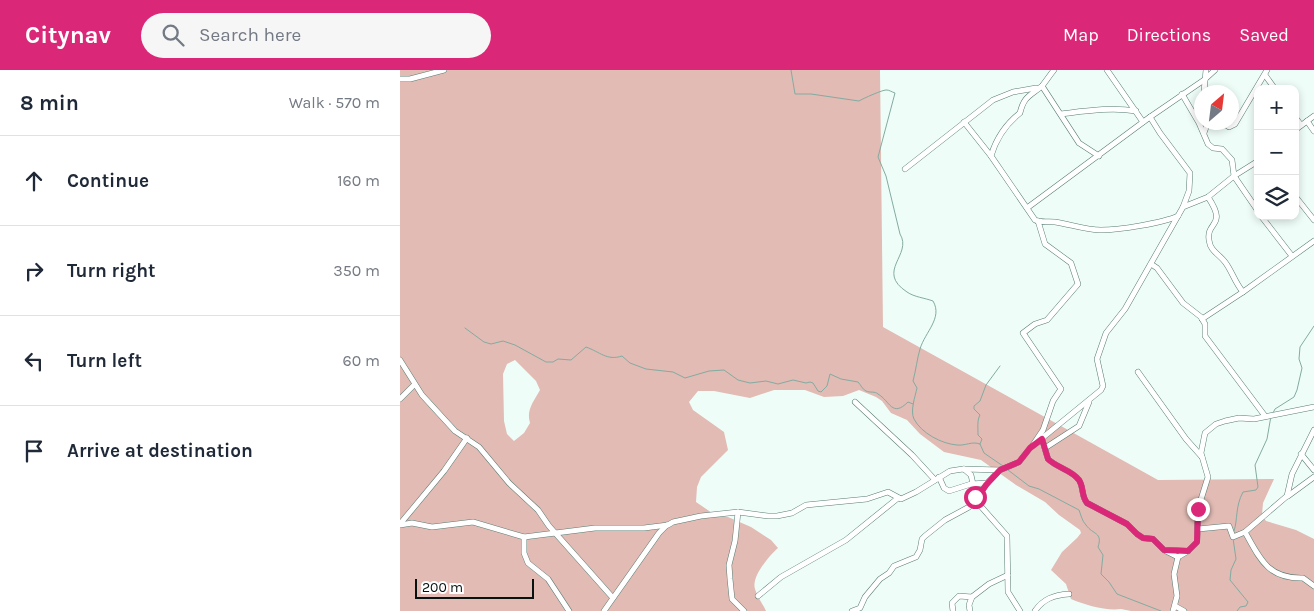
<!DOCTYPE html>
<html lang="en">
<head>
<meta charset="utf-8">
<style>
  body { margin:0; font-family:Karla,sans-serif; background:#f6f6f7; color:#1f2937 }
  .controls { position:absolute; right:15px; top:15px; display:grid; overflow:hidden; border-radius:10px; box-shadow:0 2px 8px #0003 }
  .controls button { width:45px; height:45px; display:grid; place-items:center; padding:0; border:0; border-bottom:1px solid #e0e1e3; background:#fff; color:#1f2937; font:25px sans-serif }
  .compass { position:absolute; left:794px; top:15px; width:45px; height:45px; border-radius:50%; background:#fff; box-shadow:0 2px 8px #0003; rotate:28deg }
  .scale { position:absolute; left:15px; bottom:12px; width:119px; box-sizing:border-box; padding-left:5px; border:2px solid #061310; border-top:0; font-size:14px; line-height:18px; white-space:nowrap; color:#061310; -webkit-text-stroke:4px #fff; paint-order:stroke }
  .stop { position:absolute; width:15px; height:15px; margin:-11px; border:4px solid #db2777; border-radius:50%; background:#fff }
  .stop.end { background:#db2777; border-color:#fff; box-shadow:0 1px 5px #0008 }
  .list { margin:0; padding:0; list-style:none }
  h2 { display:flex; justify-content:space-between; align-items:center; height:65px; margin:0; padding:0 20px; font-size:21px }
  h2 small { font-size:16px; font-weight:400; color:#747a83 }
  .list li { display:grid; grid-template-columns:32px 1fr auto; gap:15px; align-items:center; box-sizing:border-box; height:90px; padding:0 20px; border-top:1px solid #e0e1e3 }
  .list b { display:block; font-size:19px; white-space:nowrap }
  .list em { font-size:16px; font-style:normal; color:#747a83 }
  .icon { flex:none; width:28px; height:28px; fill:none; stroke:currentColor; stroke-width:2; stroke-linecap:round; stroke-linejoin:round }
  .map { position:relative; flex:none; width:914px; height:541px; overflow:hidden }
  header { display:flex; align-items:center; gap:30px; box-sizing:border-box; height:70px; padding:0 25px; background:#db2777; color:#fff }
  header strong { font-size:24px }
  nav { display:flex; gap:28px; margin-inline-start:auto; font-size:18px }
  .search { width:350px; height:45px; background:#f6f6f7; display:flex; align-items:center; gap:12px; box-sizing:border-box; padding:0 18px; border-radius:28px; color:#747a83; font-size:19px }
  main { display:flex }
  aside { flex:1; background:#fff }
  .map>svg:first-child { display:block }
  .green { fill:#e1bbb4; fill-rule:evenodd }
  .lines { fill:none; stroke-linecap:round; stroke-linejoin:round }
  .stream { stroke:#83aba1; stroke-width:1 }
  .street-casing { stroke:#5a7c73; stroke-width:6 }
  .street { stroke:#fff; stroke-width:5 }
  .route { stroke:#db2777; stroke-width:6 }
</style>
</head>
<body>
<header>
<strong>Citynav</strong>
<div class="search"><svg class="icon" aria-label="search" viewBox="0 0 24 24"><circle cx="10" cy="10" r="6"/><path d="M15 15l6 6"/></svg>Search here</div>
<nav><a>Map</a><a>Directions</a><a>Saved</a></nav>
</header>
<main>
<aside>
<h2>8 min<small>Walk · 570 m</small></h2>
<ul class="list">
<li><svg class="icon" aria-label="ahead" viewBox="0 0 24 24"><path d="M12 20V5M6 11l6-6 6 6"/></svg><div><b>Continue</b></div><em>160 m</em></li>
<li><svg class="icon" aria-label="right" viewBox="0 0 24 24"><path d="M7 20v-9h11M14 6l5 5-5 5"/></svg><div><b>Turn right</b></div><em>350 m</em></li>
<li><svg class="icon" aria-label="left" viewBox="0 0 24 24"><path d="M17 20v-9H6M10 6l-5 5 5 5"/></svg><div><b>Turn left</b></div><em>60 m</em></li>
<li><svg class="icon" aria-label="arrive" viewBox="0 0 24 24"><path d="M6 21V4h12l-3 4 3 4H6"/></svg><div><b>Arrive at destination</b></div></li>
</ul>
</aside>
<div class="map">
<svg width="914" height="541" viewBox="0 0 914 541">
  <rect width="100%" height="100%" fill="#effdf9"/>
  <path class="green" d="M0,0H480L483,257L758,410L874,409L863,433L862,445L866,451L896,460L914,469V541H731L721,539C706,541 685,535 671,529L666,514L651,500L662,482L677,468L681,463L680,460L659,445L645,432L616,415L581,390L544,382L520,364L507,350L491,343L482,331L476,327L459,320L443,326L424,327L405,320H374L350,328L314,321H298L289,332L293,340L324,362L328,380L301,407L297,417L296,432L315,445L328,447L351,457L371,470L378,478C369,486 351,507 355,519C357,527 363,534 366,541H0ZM115,290L136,311L140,320C134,331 126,340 130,353L124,363L114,371L107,364L104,351L103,304L107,294Z"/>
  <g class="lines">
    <g class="stream">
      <path d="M391,0L395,24H411L459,31C462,29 484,19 487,20C489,20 492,22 495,23L478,87L486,106L500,164C513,185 475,201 507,222C514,227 525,228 533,231C543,248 525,262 520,279C517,289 516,300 513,311L517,318C515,327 510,341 514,349C521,363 542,374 557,375C565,376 572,371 580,374L584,383L603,396"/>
      <path d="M65,258L84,272L91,274L103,271L115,275L146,292H153L158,289L171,290L186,277C200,282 207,291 222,286L230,293L246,299L273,302L285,308L309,301L324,300L338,310L350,313L366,311L378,314L393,310L406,313L410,312L413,313L418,321L421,322L427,316L430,304L441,309L458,312C461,315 462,319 466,321C470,323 475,321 478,324C490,331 492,348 508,332L513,334"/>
      <path d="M873,343L875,339L894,327L897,320L902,298L899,289L900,277L914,256"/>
      <path d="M580,374L582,369L578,365C578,358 577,350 580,345L574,339V336L580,331L586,315L600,296"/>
      <path d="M608,400L629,416L639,419L679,440C681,445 682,451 686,455C693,465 703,462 698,477L703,485L701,504L709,512L717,524L761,541"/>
      <path d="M834,461C838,449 835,437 843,422L856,420L858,417L855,395L867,369L871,346"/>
      <path d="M833,468L836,489L831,500L830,510L848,532L846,536L840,537L837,541"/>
    </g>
    <g class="street-casing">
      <g id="street">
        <path d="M654,0C650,5 646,11 642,16C630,26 624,26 620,43C606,54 596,69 591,86L635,150C641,153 648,151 655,152C669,154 686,160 701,160C719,160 763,153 778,146"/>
        <path d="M707,0L743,52"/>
        <path d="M865,5L875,19"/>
        <path d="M0,9H10L44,0"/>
        <path d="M642,16L679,73L699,86"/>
        <path d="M804,22L806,0"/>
        <path d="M782,24L799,53L808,74L813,78L822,79L832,90L834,106L858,141"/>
        <path d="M661,44C686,41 711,37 736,41"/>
        <path d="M895,47L901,55"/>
        <path d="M907,51L914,61"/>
        <path d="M564,52L591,86"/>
        <path d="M822,52L829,57L835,54L867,0"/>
        <path d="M895,60L914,46"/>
        <path d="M804,63L808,52"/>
        <path d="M505,99L593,30L613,22L636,18"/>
        <path d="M895,126L914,150"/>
        <path d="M808,127C828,157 806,151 809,170C810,181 819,184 825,192C832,201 835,213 843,222"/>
        <path d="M783,137L808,127L834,106L858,91"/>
        <path d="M627,138L750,47L804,10L815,0"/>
        <path d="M861,146L892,186"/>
        <path d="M751,194L757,198L783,233L801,247L805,254V266L865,346"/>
        <path d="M802,249L843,222L914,171"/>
        <path d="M0,290L22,325L55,361L79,377L109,413L138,440L149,456L213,528"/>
        <path d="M738,302L786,369L802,387"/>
        <path d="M0,329L14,315"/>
        <path d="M455,332L512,385L535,410"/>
        <path d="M642,369L648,389C657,398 672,400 679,410C684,418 681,426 687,433L727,454L737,464L743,468L753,469L764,480L778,487"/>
        <path d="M633,375L643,360L653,331L661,319L623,263L635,254L647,250L678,214L671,193L645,174L638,151"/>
        <path d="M645,378L679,356L689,332"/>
        <path d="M901,384L914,400"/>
        <path d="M564,399L571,405L577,432L607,466L608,522L620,541"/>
        <path d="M539,407L544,418L549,421L571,414L587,413"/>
        <path d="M888,426L914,407"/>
        <path d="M338,442L335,471L329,495L330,509L332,529L344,541"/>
        <path d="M0,454L44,401L67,368"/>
        <path d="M0,455L12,453L32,457L73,452L124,467L195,458H244L268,455L273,452L301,446L338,442L368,446H377L392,443L406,435L467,429L488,422L501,429L516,422L550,401L563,399L600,400L619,392L630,378L701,320L703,316L697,289L706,263L725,239L783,137L789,121L790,103L760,63L750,47"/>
        <path d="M798,459L829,456L833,467L845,462C860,489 868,509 903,508L914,516"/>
        <path d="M845,462L887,426L892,404L914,360"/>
        <path d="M124,467V483L128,493L148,509L169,541"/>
        <path d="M766,480L788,481"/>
        <path d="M358,526L381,507L446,470L498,428"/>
        <path d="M775,536L784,541"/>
        <path d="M204,541L259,463L267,455"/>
        <path d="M452,541L460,538L465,527L480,509L489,503L494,496L516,487L520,480L522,469L525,466L545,450L569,437L589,411L600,400"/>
        <path d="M553,541L552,533L559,526L572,527L589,514L608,505"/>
        <path d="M570,541L569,535L572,527"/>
        <path d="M635,541C643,529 654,525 669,524"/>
        <path d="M773,541L777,526L774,504L778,487L788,481L797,472L798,439L808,407L801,383L805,363L816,354L825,351L839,348L854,349L914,337"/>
      </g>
    </g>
    <use href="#street" class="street"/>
  </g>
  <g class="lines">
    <path class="route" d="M575,427L576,430L586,415L600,400L619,392L630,378L642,369L648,389C657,398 672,400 679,410C684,417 681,426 687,433L727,454L737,464L743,468L753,469L764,480L788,481L797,472L798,439"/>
  </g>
</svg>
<div class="controls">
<button>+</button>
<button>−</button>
<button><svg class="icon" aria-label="layers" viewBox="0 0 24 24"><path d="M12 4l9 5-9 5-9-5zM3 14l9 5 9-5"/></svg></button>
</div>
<svg class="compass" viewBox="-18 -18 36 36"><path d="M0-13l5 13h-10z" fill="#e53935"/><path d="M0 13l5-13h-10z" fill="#747a83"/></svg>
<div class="scale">200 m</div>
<div class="stop" style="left:575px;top:427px"></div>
<div class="stop end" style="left:798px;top:439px"></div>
</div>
</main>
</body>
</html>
